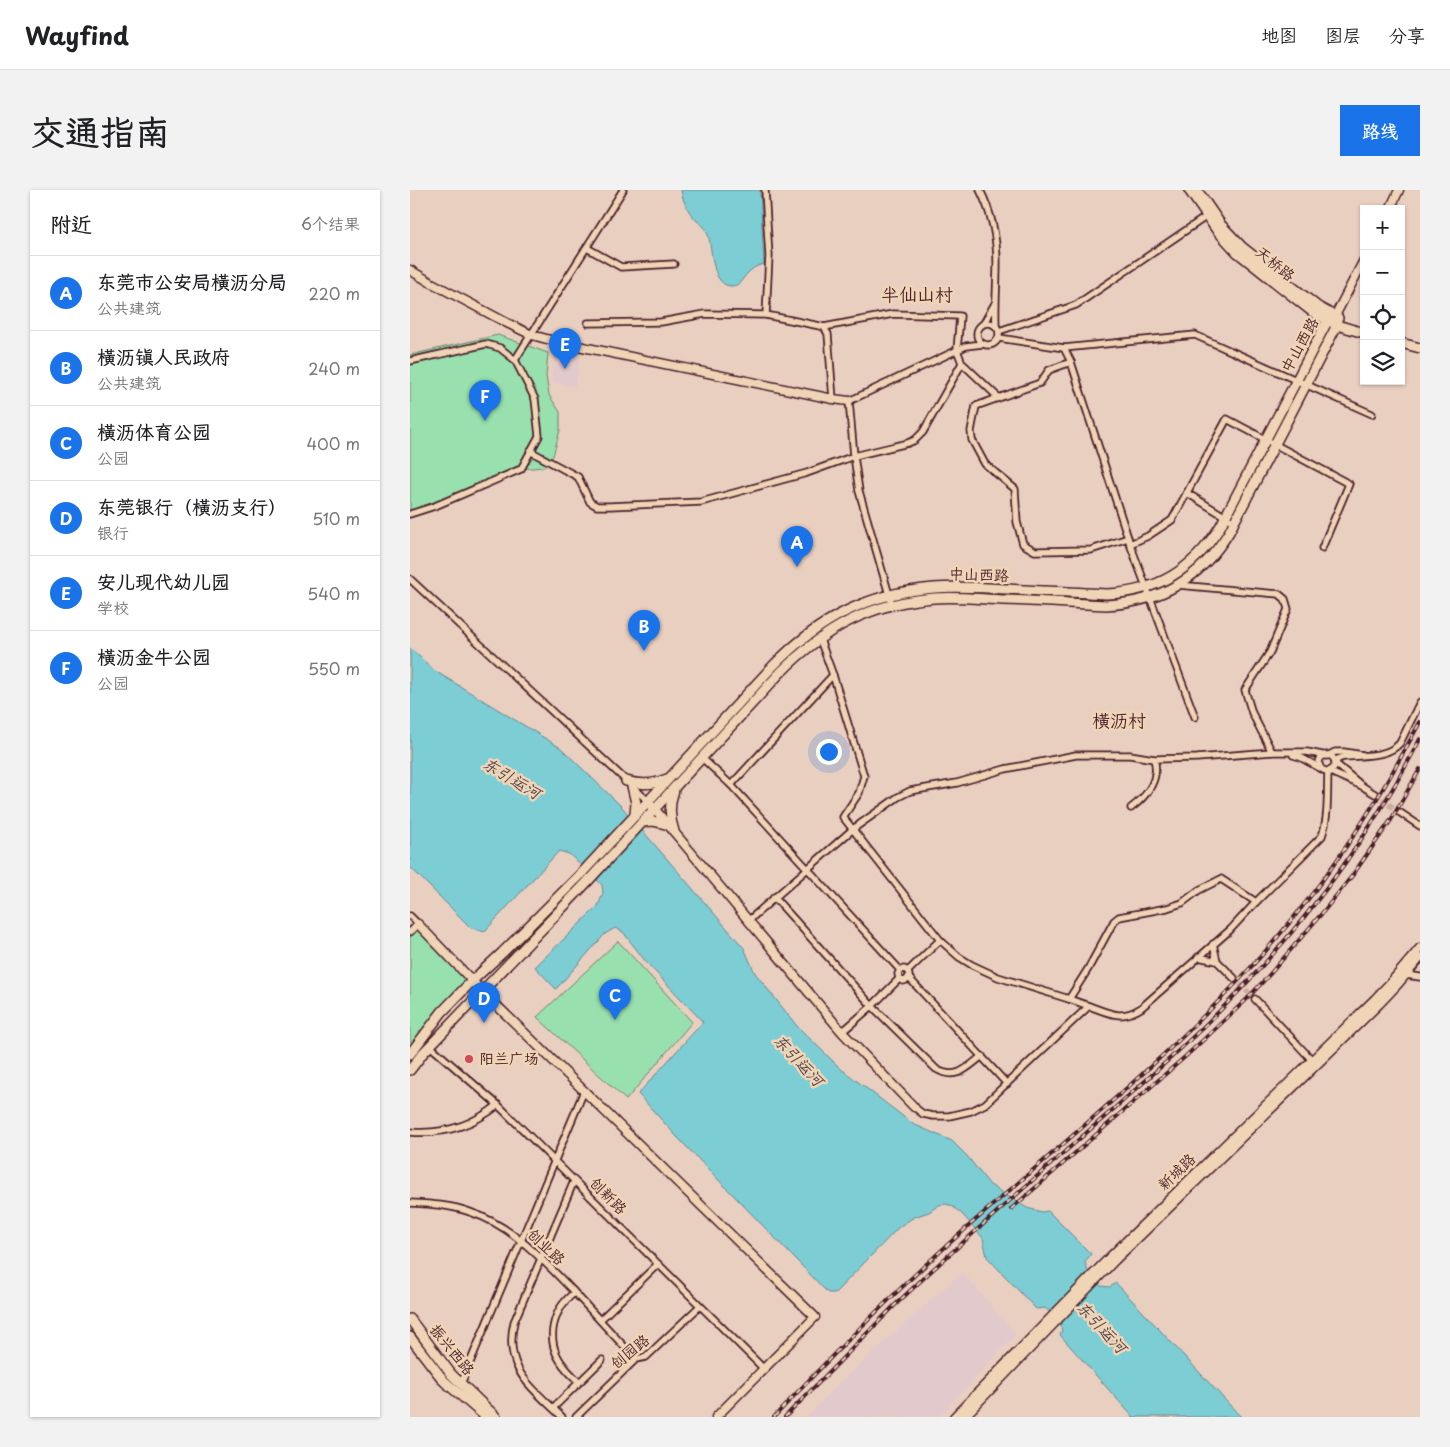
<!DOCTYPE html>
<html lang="zh">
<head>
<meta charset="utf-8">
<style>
  body { margin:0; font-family:"Playpen Sans","LXGW WenKai TC",sans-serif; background:#f2f2f2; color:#202124 }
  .controls { position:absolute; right:15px; top:15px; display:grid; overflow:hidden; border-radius:0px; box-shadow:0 1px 4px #0004 }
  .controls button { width:45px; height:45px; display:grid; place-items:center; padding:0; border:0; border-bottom:1px solid #e0e0e0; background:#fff; color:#202124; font:25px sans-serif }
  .you { position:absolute; left:418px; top:561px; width:18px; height:18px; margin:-12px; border:4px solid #fff; border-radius:50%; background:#1a73e8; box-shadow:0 0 0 8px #1a73e833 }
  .badge { display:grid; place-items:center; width:32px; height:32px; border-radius:50%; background:#1a73e8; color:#fff; font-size:16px; font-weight:700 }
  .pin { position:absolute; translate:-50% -41px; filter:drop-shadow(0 1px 2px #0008) }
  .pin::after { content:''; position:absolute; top:26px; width:18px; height:15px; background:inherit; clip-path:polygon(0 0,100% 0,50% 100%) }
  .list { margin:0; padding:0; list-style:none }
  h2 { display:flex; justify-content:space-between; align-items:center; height:65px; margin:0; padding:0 20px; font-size:21px }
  h2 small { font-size:16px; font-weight:400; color:#757577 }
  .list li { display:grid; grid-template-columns:32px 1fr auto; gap:15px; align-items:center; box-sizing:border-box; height:75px; padding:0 20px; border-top:1px solid #e0e0e0 }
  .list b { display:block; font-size:19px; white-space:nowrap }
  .list p { margin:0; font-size:16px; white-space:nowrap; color:#757577 }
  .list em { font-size:16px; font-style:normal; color:#757577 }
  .icon { flex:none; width:28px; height:28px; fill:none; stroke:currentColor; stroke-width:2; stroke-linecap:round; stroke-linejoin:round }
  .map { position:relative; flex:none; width:1010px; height:1227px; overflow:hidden; border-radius:0px }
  header { display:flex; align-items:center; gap:30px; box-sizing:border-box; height:70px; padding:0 25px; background:#fff; border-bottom:1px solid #e0e0e0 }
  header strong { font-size:24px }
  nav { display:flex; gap:28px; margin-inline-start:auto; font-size:18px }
  .intro { display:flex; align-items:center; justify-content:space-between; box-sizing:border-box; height:120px; padding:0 30px }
  h1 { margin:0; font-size:35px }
  .button { padding:12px 22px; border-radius:0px; background:#1a73e8; color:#fff; font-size:18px; font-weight:700 }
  main { display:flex; gap:30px; padding:0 30px }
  aside { flex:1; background:#fff; border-radius:0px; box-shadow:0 1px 4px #0004 }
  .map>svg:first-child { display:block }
  .built { fill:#e2c9cc }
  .green { fill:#98e0ae; stroke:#71806c }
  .water { fill:#7ccdd4; stroke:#688790 }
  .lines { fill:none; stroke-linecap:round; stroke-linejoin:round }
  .minor-tunnel { stroke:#c9aca2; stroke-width:5.5; stroke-dasharray:5.5 3; stroke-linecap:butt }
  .minor-casing { stroke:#4a1f2b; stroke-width:9 }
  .tertiary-casing { stroke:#4a1f2b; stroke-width:11 }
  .secondary-casing { stroke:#4a1f2b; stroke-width:12 }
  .minor { stroke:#efd4b6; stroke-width:5.5 }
  .tertiary { stroke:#efd4b6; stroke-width:8 }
  .secondary { stroke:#efd4b6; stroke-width:9 }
  .rail-casing { stroke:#4a1f2b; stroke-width:4 }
  .rail { stroke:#efd4b6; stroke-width:2; stroke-dasharray:5.5; stroke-linecap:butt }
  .poi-dot { fill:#d1495b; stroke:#efd4b6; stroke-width:2 }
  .labels { text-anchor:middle; stroke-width:5; stroke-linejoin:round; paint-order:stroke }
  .street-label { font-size:15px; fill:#4a1f2b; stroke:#efd4b6 }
  .poi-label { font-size:15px; fill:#4a1f2b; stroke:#efd4b6; text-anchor:start }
  .water-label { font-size:16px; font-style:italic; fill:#54424d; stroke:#efd4b6 }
  .quarter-label { font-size:18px; fill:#4a1f2b; stroke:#efd4b6 }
</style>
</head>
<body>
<header>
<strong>Wayfind</strong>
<nav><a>地图</a><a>图层</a><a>分享</a></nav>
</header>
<div class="intro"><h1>交通指南</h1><a class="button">路线</a></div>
<main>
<aside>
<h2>附近<small>6个结果</small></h2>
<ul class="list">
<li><span class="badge">A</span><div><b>东莞市公安局横沥分局</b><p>公共建筑</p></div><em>220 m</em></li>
<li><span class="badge">B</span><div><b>横沥镇人民政府</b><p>公共建筑</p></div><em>240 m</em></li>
<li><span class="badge">C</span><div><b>横沥体育公园</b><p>公园</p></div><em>400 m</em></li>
<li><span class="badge">D</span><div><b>东莞银行（横沥支行）</b><p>银行</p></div><em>510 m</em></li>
<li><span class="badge">E</span><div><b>安儿现代幼儿园</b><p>学校</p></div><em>540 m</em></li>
<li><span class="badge">F</span><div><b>横沥金牛公园</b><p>公园</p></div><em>550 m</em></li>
</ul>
</aside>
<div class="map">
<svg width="1010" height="1227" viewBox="0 0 1010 1227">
  <rect width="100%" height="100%" fill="#e9cfc0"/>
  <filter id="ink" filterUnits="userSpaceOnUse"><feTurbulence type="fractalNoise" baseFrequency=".02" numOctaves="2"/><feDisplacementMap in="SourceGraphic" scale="10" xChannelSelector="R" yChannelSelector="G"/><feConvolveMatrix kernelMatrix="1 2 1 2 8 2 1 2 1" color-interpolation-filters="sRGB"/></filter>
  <g filter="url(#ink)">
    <g class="built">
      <path d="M153,162L170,165L165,197L141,192L145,166Z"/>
      <path d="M552,1082L606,1144L529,1227H397L425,1197Z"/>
    </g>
    <g class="green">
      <path d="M88,145L138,163L136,186L139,205L150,222V240L143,266L134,277L111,279L0,324V165Z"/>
      <path d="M8,734L63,790L6,857L0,851V742Z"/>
      <path d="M208,751L282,832L216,910L127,827Z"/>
    </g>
    <g class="water">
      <path d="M271,0H350L354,74C349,75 344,77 340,81C333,86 331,97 320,96C300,94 303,55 297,42C296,37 290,34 287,31C278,22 273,12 271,0Z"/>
      <path d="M0,458L25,481L151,558L212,617L334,758L345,783L387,836L430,878L503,934L542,951L557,966L580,995L617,1018L632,1022L638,1021L681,1064L675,1072L678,1082L691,1096L700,1097L706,1093L831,1227H723L650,1145L652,1141C651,1135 640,1120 634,1118C631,1118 629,1119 626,1119L577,1067L573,1048L552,1024L542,1016L536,1014L529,1015L519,1022L504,1027L489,1037L425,1103H418L268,948L228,904L293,832L236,772L213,742L205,738L195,744L146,799L125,777L188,716L193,703L192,695L159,664L149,661L75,741L61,738L0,677Z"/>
    </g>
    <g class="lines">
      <g class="minor-tunnel">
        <path d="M965,604L989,622"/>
        <path d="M824,788L845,809"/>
      </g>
      <g class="minor-casing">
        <g id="minor">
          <path d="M355,0L359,66L356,125"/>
          <path d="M570,0C581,22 587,49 587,73C587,94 585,115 586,136"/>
          <path d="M177,58L211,77L264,74"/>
          <circle cx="578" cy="144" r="11"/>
          <path d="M178,133L251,132L295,124L356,125L410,136L414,137L418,144L423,209"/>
          <path d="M574,133L584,115"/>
          <path d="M589,141L666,115L800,24"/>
          <path d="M589,148L654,158L785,145L962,224"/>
          <path d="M654,158L661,172L720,354L785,527"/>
          <path d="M105,170L213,0"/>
          <path d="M0,171L76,154L90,158L105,170L125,209L129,246L111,279L25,316L0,324"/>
          <path d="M661,172L639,180L630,193L566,216L561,241L562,250L575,274L605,299L607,332L613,354L625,361L681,360L718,348"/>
          <path d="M552,173L589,208"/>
          <path d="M120,261L168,287L180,312L187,316H200L291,312L397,283L444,266L498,253L505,250L513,242L552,173L547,160L550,126L483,124L414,137"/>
          <path d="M777,303L824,332"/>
          <path d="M720,354L738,346L762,330L817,229L939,294L912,358"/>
          <path d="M0,389L238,611"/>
          <path d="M768,395L869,404L875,409L878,419L860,462L835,500L842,523L862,562"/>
          <path d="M482,415L449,301L444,266L439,211L556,156L573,154"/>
          <path d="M409,447L423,485L454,586L449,603L433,627L530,750L549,767L562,775L588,787L659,809"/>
          <path d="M883,565L890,567L910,578"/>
          <circle cx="917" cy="573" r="8"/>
          <path d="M292,568L321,595L490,780L494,779L498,781L499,786L497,790L493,791L489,789L488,784L490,780"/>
          <path d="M321,595L423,485"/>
          <path d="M965,604L952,596L925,573L928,569L934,567C952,565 977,568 990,553L1010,512"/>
          <path d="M721,618C737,606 750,589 744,569"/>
          <path d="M989,622L1010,636"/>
          <path d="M364,707L462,816L526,879C546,891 557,878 572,866"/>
          <path d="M0,726L8,734L0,742"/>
          <path d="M338,731L443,639L488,607L500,601L547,593L595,579L666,565H720L744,569L787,568L862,562H897L917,566L925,562H934L953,565"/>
          <path d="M788,767L807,771L803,754"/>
          <path d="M807,771L824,788"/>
          <path d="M498,781L530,750"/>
          <path d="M993,782L996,785L1010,787"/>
          <path d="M499,788L597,894"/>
          <path d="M845,809L902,870"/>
          <path d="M679,816L659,809L678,779L704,731L709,727L757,718L772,713L789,700L811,689L846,712"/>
          <path d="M432,842L462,816L489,789"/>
          <path d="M20,856L88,915L354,1179"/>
          <path d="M504,917L513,924L523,926H539L561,921L575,914L679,816C699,823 711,831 731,818L820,740L846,712L912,646C919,626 917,602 918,581L952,596"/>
          <path d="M0,942C34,945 62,936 88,915"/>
          <path d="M0,1013C20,1014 41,1015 60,1022C103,1036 133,1070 164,1102C185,1125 205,1147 226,1169"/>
          <path d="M164,1103C143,1119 135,1149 151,1172C156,1180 163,1186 169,1192"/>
          <path d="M190,1130L248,1074"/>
          <path d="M51,1194L174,901"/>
          <path d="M143,1218L192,1170"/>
          <path d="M152,1227C122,1197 93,1180 104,1132L164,991"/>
          <path d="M166,1227L226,1169L236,1167L290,1116"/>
        </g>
      </g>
      <g class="tertiary-casing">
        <g id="tertiary">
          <path d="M980,19L989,0"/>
          <path d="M0,80L20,92L97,133L122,145L144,151L423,209L439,211"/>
          <path d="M925,126L954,70"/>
          <path d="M238,611L432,842L504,917"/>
          <path d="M8,734L72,801L405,1127L306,1227"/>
          <path d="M544,1227L701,1066L965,809L982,791L1010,758"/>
          <path d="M554,1227L705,1070L969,814L987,795L1010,768"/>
        </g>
      </g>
      <g class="secondary-casing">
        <g id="secondary">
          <path d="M779,0L806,39L827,62L904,123L927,135L954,143"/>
          <path d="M787,0L811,35L832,57L908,117L928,128"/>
          <path d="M991,153L1010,158"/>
          <path d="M216,591C230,595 243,595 257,589"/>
          <path d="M222,596L226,613L225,624"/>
          <path d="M232,632L243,631L259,635"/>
          <path d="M264,641C259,627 259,614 264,600"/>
          <path d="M0,864L32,822L63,790L92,763L170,685L363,476C409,429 458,403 524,398C548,396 573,398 597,399C630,401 663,402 696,404C747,402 783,380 810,337L918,130L925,126"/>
          <path d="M0,880L13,863L178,691L370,483C415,438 460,413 524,408C547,406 570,409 593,410C627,411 662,413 696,415C751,412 790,389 819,342L927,135L925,126"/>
          <path d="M0,1129L41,1184L86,1227"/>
          <path d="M0,1147L34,1191L76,1227"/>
        </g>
      </g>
      <use href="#minor" class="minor"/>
      <use href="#tertiary" class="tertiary"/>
      <use href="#secondary" class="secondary"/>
      <g class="rail-casing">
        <g id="rail">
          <path d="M601,1019L776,866L836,810L860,784L913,722L942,686L981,630L1010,579"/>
          <path d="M364,1227C424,1163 486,1100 552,1042C650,955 753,873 842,776C887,727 928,672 963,615C980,588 995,560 1010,532"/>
          <path d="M375,1227L485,1115L520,1082C569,1038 618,994 667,951C731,895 796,839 853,775C915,707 968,631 1010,549"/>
        </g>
      </g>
      <use href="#rail" class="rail"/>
    </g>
  </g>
  <circle class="poi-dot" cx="59" cy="869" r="5"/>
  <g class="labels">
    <g class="street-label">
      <text transform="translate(865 74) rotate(39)" y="5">天桥路</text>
      <text transform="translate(890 155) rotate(-61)" y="5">中山西路</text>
      <text transform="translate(569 385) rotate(2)" y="5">中山西路</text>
      <text transform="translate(767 982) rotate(-44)" y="5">新城路</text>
      <text transform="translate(198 1006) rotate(45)" y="5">创新路</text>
      <text transform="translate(136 1057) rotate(43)" y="5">创业路</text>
      <text transform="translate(42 1160) rotate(51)" y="5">振兴西路</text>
      <text transform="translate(220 1162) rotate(-39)" y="5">创园路</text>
    </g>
    <g class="poi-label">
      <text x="69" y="874">阳兰广场</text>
    </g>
    <g class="water-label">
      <text transform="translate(102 588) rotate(31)" y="6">东引运河</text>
      <text transform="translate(389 870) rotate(47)" y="6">东引运河</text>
      <text transform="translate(692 1137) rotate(47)" y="6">东引运河</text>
    </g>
    <g class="quarter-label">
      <text x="507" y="111">半仙山村</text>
      <text x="709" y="537">横沥村</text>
    </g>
  </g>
</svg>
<div class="controls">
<button>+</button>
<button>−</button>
<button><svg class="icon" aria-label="locate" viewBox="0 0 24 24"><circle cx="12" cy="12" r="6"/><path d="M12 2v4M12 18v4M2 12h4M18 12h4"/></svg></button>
<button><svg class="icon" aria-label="layers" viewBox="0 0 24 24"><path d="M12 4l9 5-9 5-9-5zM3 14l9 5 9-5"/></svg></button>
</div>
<div class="you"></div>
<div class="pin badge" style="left:387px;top:377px">A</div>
<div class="pin badge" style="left:234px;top:461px">B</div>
<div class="pin badge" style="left:205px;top:830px">C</div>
<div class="pin badge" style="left:74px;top:833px">D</div>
<div class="pin badge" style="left:155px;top:179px">E</div>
<div class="pin badge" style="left:75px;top:231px">F</div>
</div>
</main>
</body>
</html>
